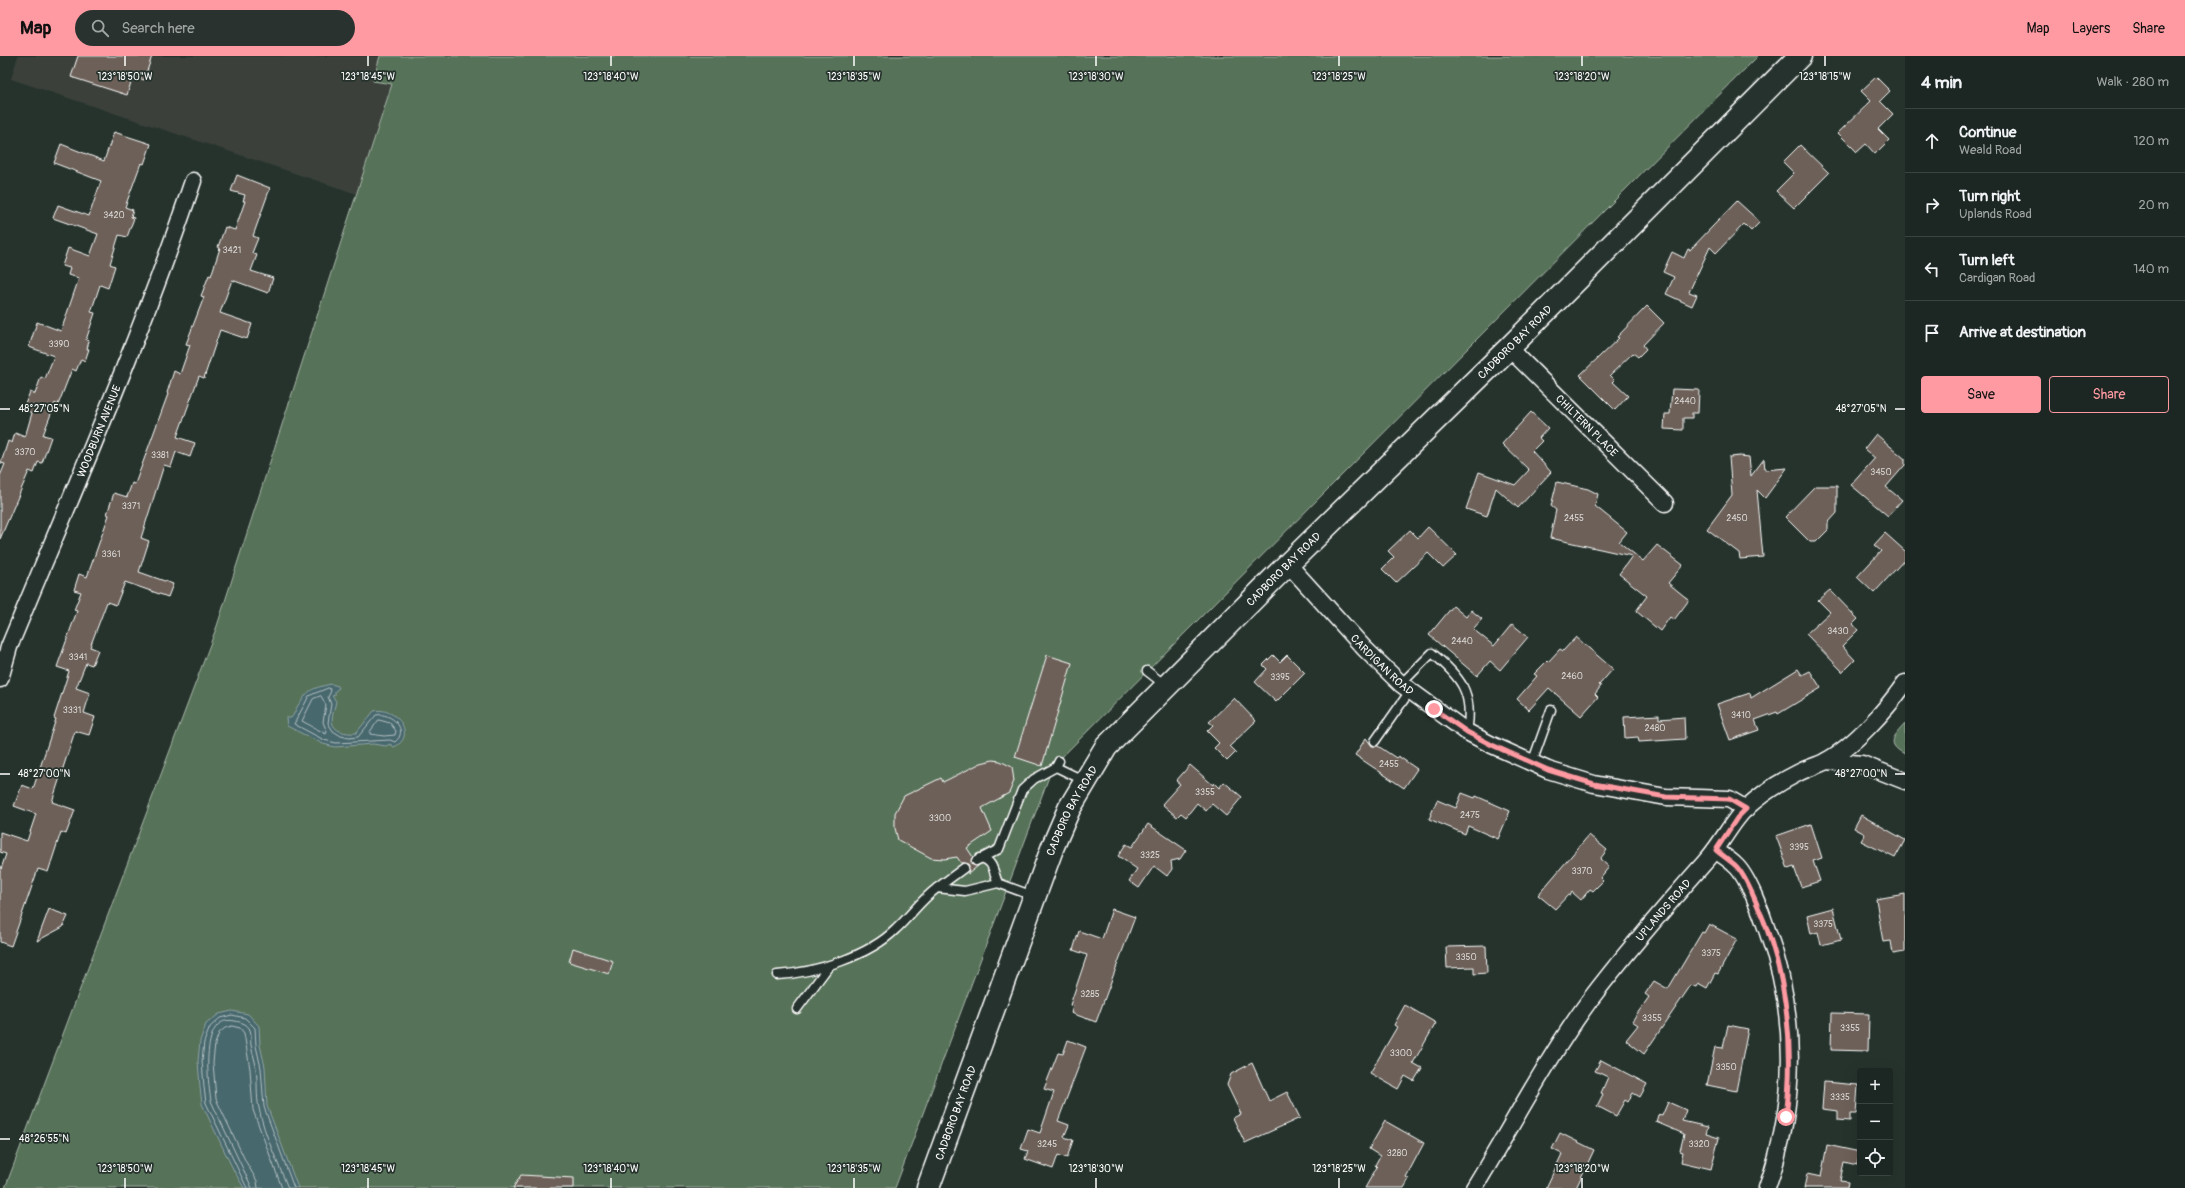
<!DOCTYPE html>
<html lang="en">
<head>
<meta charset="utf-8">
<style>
  body { margin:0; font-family:Pangolin,sans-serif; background:#29322f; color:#f1f3f6 }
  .controls { position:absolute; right:12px; bottom:12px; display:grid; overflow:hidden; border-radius:4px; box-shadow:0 4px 16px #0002 }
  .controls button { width:36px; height:36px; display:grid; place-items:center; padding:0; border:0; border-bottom:1px solid #3a4340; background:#1c2622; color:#f1f3f6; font:20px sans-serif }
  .stop { position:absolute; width:12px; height:12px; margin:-9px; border:3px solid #ff9aa2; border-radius:50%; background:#fff }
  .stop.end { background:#ff9aa2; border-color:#fff; box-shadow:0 1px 4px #0008 }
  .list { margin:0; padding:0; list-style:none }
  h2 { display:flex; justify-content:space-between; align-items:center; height:52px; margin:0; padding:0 16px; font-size:17px }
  h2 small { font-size:13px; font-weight:400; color:#a0a5a5 }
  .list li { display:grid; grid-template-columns:26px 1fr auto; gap:12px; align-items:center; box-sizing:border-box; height:64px; padding:0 16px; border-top:1px solid #3a4340 }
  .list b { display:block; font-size:15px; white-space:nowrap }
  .list p { margin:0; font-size:13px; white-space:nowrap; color:#a0a5a5 }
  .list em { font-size:13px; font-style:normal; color:#a0a5a5 }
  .actions { display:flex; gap:8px; padding:12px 16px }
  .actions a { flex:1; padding:9px 0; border:1px solid #ff9aa2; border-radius:4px; text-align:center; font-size:14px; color:#ff9aa2 }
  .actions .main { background:#ff9aa2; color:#111 }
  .icon { flex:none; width:22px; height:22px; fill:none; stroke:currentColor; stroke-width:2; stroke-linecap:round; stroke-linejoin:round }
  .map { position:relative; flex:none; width:1905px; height:1132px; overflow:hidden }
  header { display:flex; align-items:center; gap:24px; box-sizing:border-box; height:56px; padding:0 20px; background:#ff9aa2; color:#111 }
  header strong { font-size:19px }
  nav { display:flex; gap:22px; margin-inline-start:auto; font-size:14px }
  .search { width:280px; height:36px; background:#29322f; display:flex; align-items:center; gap:10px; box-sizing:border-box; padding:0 14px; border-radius:22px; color:#a0a5a5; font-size:15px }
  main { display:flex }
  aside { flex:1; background:#1c2622 }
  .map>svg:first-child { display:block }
  .built { fill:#3b403a }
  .green { fill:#567258; stroke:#aab8ac }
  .water { fill:#47676d; stroke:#91a4a7 }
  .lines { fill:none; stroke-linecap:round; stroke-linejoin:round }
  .shore { stroke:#b5c2c5; stroke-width:1 }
  .building { fill:#6c6058; stroke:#fff }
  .lane-casing { stroke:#fff; stroke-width:11 }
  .street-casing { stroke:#fff; stroke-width:19 }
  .secondary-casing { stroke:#fff; stroke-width:25 }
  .lane { stroke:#26332d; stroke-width:8 }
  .street { stroke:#26332d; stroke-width:16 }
  .secondary { stroke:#26332d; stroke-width:22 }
  .route { stroke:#ff9aa2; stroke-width:5 }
  .ticks { fill:none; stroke:#fff; stroke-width:1.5 }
  .labels { text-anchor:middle; stroke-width:3.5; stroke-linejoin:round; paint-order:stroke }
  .number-label { font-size:9px; fill:#dad7d5 }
  .street-label { font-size:11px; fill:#fff; stroke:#26332d }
  .ticks-label { font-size:10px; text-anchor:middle; fill:#fff; stroke:#26332d; stroke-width:3.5; stroke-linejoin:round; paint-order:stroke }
</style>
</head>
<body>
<header>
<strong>Map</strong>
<div class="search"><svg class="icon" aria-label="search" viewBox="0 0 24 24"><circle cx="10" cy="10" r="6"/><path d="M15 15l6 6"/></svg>Search here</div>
<nav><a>Map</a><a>Layers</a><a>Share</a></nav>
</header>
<main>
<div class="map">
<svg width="1905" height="1132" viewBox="0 0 1905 1132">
  <rect width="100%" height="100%" fill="#26332d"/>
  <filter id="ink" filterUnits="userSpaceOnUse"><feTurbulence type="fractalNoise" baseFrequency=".025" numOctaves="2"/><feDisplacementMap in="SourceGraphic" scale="8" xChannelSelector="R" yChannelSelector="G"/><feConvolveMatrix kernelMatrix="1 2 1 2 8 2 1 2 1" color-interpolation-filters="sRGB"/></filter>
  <g filter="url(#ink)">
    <path class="built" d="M18,0H380L373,24L392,28L357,138L11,23Z"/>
    <g class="green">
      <path d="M380,0H1758L1053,710L895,1132H5L217,570L392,28L373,25Z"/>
      <path d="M1905,668V698C1885,688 1894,680 1905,668Z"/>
    </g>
    <g class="water">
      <path d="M331,628L338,630L339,632L335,635V639L332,640L336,645C335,651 332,659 332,665C333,676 347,678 356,677L374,655C396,650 418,680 394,691L390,688L386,690L373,688L335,691L323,688L287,670L286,662H291C294,659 295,655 297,651C309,633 310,633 331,628Z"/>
      <path d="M232,955L248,958L259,970L260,989L265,1011L267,1050L298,1132H244L233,1113L202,1048L200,1031L198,1005L200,985L206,968L219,958Z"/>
    </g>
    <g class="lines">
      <g class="shore">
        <path d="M329,632L331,635L328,641L331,648L328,667L333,675L341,680L349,682L358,681L376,659C391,656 410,674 395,686L390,684L336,687L324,684L294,668L309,640Z"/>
        <path d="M321,640L326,649L323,666L327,676L326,678L302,665L313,643Z"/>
        <path d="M379,664L390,667L396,675L395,679L384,680L370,678V676Z"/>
        <path d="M247,1132L206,1047L204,1031L202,1005L204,986L210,971L220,962L232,959L245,962L255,972L256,990L261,1012L264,1051L294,1132"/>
        <path d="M252,1132L211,1045C208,1027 199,957 235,965C241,966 248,968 250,974C252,978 250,985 251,989C252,997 256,1005 256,1013C258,1026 256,1039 259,1052C264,1079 278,1106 288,1132"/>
        <path d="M258,1132L257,1125L246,1106L216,1043L213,1006L215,988L219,977L225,972L232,970L240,972L244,977L250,1013L253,1054L282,1132"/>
      </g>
    </g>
    <g class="building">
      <path d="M78,0H152L144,24L133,20L127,39L71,21Z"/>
      <path d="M1876,21L1890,35L1880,45L1893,58L1878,73L1889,84L1875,98L1866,88L1857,96L1838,77L1871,45L1861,35Z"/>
      <path d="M114,76L151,88L144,108L141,107L125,151L133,154L131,161L134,162L127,181L119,179L110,208L115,210L108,232L100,229L91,256L95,257L86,284L89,285L87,293H89L85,305L81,303L76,315L72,313L58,349L55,347L43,379L51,381L42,407L38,406L34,417L29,415L0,483V420L5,408L1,407L8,385L12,387L15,377L25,381L32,357L23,353L30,336L35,338L41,321L45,323L54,300L29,291L37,266L61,275L79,222L68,219L70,212L62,210L68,192L90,200L98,178L53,162L58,149L89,160L101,125L54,107L61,88L104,105Z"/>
      <path d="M1800,89L1829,117L1794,152L1776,135L1794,117L1783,106Z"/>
      <path d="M237,119L270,132L253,180L258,182L252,197L257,199L251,215L273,222L268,237L232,224L220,257L252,268L247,283L220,274L204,322L199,320L177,381L195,387L190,401L176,396L171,411L164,409L141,482L149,485L139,516L173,528L168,541L125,526L116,549L107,546L90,591L98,594L92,609L86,607L76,632L90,637L84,657L95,661L89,679L75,675L52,746L75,754L66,778L61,776L48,816L38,813L11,890L0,886V816L6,798L0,796V776L27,785L36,758L14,750L22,729L33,733L56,663L54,662L69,615L57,611L77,555L74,554L81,536L74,534L79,518L87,521L109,459L107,458L114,437L127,441L132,427L135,428L168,338L167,337L174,315L180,318L190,289L186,288L204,241L201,240L209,219L211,220L220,192L218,191L225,171L235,174L245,145H243L245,139L231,135Z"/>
      <path d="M1737,145L1760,166L1751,175L1744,168L1716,197L1710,191L1689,236L1697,239L1692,250L1666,238L1674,221L1663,216L1672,196L1684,202L1688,193L1690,194Z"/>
      <path d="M1647,250L1664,267L1643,289L1646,293L1638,301L1633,297L1610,319L1615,324L1613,326L1628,340L1615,354L1580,319L1619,282L1617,281Z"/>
      <path d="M1672,333L1699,334L1698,357H1692V362H1683V374L1664,373L1665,358H1670Z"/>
      <path d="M1531,356L1548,372L1539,382L1542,385L1532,395L1551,416L1518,452L1496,432L1487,460L1466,453L1479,416L1515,429L1529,414L1502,388Z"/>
      <path d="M1876,378L1905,403V409L1886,431L1902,444L1888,460L1851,429L1875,402L1864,393Z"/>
      <path d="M1740,400L1749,401L1751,420L1764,403L1765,414L1787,412L1765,442L1757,434L1763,501L1740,503L1739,497L1707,473L1732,439L1729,401Z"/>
      <path d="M1557,426L1588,433L1598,438L1595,450L1627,476L1619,486L1643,505L1657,489L1683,509L1668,527L1689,544L1674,564L1670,561L1660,575L1636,555L1647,540L1619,518L1632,500L1550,482L1556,454L1551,450Z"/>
      <path d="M1815,430H1837V457L1828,467V474L1816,486H1810L1785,461Z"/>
      <path d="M1428,471L1457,499L1443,512L1428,497L1396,527L1382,513L1394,501L1388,495L1410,474L1418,482Z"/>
      <path d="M1885,477L1905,495V503L1874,537L1857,521L1881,495L1874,489Z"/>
      <path d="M1830,534L1858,563L1853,568L1858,574L1842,590L1855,604L1843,616L1806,578L1830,556L1818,544Z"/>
      <path d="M1453,550L1466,561L1471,554L1482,563L1473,573L1494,590L1512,568L1528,581L1500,614L1490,605L1477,620L1429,579Z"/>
      <path d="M1576,581L1613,613L1599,629L1601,630L1595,638L1598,641L1581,660L1549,632L1529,654L1517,643L1537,620L1534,618L1547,605L1548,606L1560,593L1563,595Z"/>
      <path d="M1047,599L1072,607L1042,710L1015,701Z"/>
      <path d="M1273,599L1280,606L1287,599L1305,617L1276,646L1255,626L1267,613L1263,609Z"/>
      <path d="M1798,613L1802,619L1810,615L1821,632L1778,658L1777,656L1755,664L1759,674L1730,684L1717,648L1750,637L1751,642Z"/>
      <path d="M1234,642L1256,665L1230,690L1236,696L1227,705L1214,692L1219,687L1207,675L1213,669L1209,666Z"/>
      <path d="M1659,659V663L1684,661L1685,683L1639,686L1638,681L1625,682L1624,661Z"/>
      <path d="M1366,682L1372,690H1378L1396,702L1398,700L1417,713L1404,732L1355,699Z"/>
      <path d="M993,704L1000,705L1012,711L1014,725L1009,737L982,752L992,775L967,792L973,801L971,808L978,810L968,818L969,809L966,807H961L957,801L944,803L931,802L898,784L895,772V757L904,740L941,722L943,726L981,707Z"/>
      <path d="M1190,709L1213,729L1214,727L1219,732L1224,726L1242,741L1226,760L1212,748L1206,755L1197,747L1186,761L1181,757L1177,761L1162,748L1180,728L1176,725Z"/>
      <path d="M1462,737L1475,742L1476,740L1510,755L1498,783L1468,770L1465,778L1429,763L1437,744L1456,752Z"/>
      <path d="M1861,759L1905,784L1895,802L1861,785L1865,778L1854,772Z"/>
      <path d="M1148,768L1186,794L1180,803L1171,805L1172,813L1167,820L1154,810L1139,832L1129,825L1137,813L1118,800L1126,788L1132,791Z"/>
      <path d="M1811,768L1822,802L1813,805L1820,825L1801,831L1794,811L1788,813L1776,780Z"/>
      <path d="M1589,779L1607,794L1600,803L1609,811L1600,822L1603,825L1593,835L1590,833L1581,844L1572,836L1570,840L1568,839L1555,853L1538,839Z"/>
      <path d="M1905,838V896L1893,898L1891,885L1883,886L1876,843Z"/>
      <path d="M1833,852L1841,884L1821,889L1818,876L1811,878L1807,859Z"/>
      <path d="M49,853L68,860L63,871L37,885Z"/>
      <path d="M1112,853L1135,861L1096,966L1071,957L1073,950L1070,949L1087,899L1073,894L1079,875L1102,883Z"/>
      <path d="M1709,868L1737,883L1718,918L1715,917L1707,932L1698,927L1696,931L1691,929L1644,998L1626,984L1638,969L1632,965L1649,941L1645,938L1654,925L1668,933L1702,876L1704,877Z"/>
      <path d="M1486,890L1487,917L1474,918V911L1447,912L1446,891Z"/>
      <path d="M573,892L613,905L609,918L569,906Z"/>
      <path d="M1405,949L1436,967L1413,1007L1422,1012L1414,1025L1405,1020L1398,1033L1370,1017L1397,971L1394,969Z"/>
      <path d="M1832,957L1869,958L1868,995L1831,994Z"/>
      <path d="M1728,969L1748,973L1736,1035L1707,1029L1715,991L1723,992Z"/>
      <path d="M1068,984L1086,991L1058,1065L1069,1069L1064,1081L1073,1084L1067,1102L1058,1099L1053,1113L1025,1103L1028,1095L1021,1093L1028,1073L1040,1077L1054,1036L1044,1033L1058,997L1063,998Z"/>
      <path d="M1601,1004L1647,1028L1640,1041L1633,1037L1628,1046L1625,1044L1616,1060L1597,1050L1603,1038L1601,1037L1608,1021L1595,1015Z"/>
      <path d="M1252,1007L1269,1045L1287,1036L1300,1062L1245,1087L1233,1062L1241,1058L1227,1029L1231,1018Z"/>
      <path d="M1824,1026L1858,1029L1856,1058H1850V1065L1838,1064V1055L1822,1053Z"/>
      <path d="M1668,1046L1686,1054L1682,1065L1708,1071L1706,1078L1719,1082L1711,1113L1681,1106L1683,1096L1680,1095L1684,1078L1656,1066L1658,1059L1662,1060Z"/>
      <path d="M1385,1065L1424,1087L1406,1121L1409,1123L1404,1132H1365L1377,1111L1375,1109L1380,1100L1369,1093Z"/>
      <path d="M1560,1077L1594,1094L1576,1132H1546L1562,1098L1552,1093Z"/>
      <path d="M1827,1089L1860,1096L1857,1109L1844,1106L1840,1125L1848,1126L1847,1132H1804L1807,1118L1821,1121Z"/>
      <path d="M521,1119L574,1122V1132H513Z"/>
    </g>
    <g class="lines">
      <g class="lane-casing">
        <g id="lane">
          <path d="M1147,615L1165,629"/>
          <path d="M1401,628L1432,597C1461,621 1474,637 1467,676"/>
          <path d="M1375,685L1410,635"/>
          <path d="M1059,705L1056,711L1085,725"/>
          <path d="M1532,707L1551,654"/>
          <path d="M980,802C994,804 993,816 998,827"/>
          <path d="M976,805L999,793L1022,734L1034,723L1056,711"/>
          <path d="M937,832L964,812"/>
          <path d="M777,919C815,917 869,900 896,873C910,860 921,844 937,832L965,835L998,827L1033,840"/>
          <path d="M797,953L829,910"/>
        </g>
      </g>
      <g class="street-casing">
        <g id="street">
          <path id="s1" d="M1509,292L1665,447"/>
          <path id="s2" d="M1288,508L1364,592L1401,628L1467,676L1492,689L1548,714L1594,728L1666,741L1729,743L1746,753"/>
          <path id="s3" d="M0,623L9,591C73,436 140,284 193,125"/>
          <path d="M1826,705L1862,708L1905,725"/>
          <path d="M1715,794C1722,799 1729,803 1735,809C1747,819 1762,858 1767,874C1798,958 1797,1048 1767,1132"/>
          <path id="s4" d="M1474,1132C1512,1070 1546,1004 1589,945C1626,896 1666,850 1706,805C1721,789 1730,768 1745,753C1760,739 1780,726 1798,717C1807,712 1817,710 1826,705C1854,690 1887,653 1905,627"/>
        </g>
      </g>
      <g class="secondary-casing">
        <g id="secondary">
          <path id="s5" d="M928,1132L1053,790L1069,753L1106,691L1288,508L1509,292L1800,0"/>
        </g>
      </g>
      <use href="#lane" class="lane"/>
      <use href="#street" class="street"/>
      <use href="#secondary" class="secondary"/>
    </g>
  </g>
  <g class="lines" filter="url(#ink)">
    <path class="route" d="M1434,653L1467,676L1492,689L1548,714L1594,728L1666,741L1729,743L1746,753L1737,762L1716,794C1722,799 1729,804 1735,809C1744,817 1751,835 1756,846C1787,915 1795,986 1786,1061"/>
  </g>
  <path class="ticks" d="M125,0V10M368,0V10M611,0V10M854,0V10M1096,0V10M1339,0V10M1582,0V10M1825,0V10M0,353H10M1895,353H1905M0,718H10M1895,718H1905M0,1083H10M125,1122V1132M368,1122V1132M611,1122V1132M854,1122V1132M1096,1122V1132M1339,1122V1132M1582,1122V1132"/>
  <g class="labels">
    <g class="number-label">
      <text x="114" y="162">3420</text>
      <text x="232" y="197">3421</text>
      <text x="59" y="291">3390</text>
      <text x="1685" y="348">2440</text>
      <text x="25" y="399">3370</text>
      <text x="160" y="402">3381</text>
      <text x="1881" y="419">3450</text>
      <text x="131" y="453">3371</text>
      <text x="1574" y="465">2455</text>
      <text x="1737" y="465">2450</text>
      <text x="111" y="501">3361</text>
      <text x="1838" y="578">3430</text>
      <text x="1462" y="588">2440</text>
      <text x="78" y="604">3341</text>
      <text x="1572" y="623">2460</text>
      <text x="1280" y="624">3395</text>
      <text x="72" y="657">3331</text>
      <text x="1741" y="662">3410</text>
      <text x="1655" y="675">2480</text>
      <text x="1389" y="711">2455</text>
      <text x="1205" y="739">3355</text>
      <text x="1470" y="762">2475</text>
      <text x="940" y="765">3300</text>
      <text x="1799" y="794">3395</text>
      <text x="1150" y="802">3325</text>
      <text x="1582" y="818">3370</text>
      <text x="1823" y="871">3375</text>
      <text x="1711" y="900">3375</text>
      <text x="1466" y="904">3350</text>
      <text x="1090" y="941">3285</text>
      <text x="1652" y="965">3355</text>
      <text x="1850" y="975">3355</text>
      <text x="1401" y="1000">3300</text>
      <text x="1726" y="1014">3350</text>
      <text x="1840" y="1044">3335</text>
      <text x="1047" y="1091">3245</text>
      <text x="1699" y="1091">3320</text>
      <text x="1397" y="1100">3280</text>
    </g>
    <g class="street-label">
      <text dy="4" stroke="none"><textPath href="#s5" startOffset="1052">CADBORO BAY ROAD</textPath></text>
      <text dy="4" stroke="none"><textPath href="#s1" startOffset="110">CHILTERN PLACE</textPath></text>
      <text dy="4" stroke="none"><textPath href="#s3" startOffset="267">WOODBURN AVENUE</textPath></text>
      <text dy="4" stroke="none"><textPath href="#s5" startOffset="728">CADBORO BAY ROAD</textPath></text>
      <text dy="4" stroke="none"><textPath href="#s2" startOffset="138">CARDIGAN ROAD</textPath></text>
      <text dy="4" stroke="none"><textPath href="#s5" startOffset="404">CADBORO BAY ROAD</textPath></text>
      <text dy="4" stroke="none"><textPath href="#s4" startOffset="337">UPLANDS ROAD</textPath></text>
      <text dy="4" stroke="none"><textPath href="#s5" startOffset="80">CADBORO BAY ROAD</textPath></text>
    </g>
  </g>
  <g class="ticks-label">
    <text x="125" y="24">123°18'50"W</text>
    <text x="368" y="24">123°18'45"W</text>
    <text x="611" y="24">123°18'40"W</text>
    <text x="854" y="24">123°18'35"W</text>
    <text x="1096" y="24">123°18'30"W</text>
    <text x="1339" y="24">123°18'25"W</text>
    <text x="1582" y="24">123°18'20"W</text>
    <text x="1825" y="24">123°18'15"W</text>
    <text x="44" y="356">48°27'05"N</text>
    <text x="1861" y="356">48°27'05"N</text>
    <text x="44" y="721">48°27'00"N</text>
    <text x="1861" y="721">48°27'00"N</text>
    <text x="44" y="1086">48°26'55"N</text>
    <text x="125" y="1116">123°18'50"W</text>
    <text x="368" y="1116">123°18'45"W</text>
    <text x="611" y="1116">123°18'40"W</text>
    <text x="854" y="1116">123°18'35"W</text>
    <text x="1096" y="1116">123°18'30"W</text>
    <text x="1339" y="1116">123°18'25"W</text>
    <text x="1582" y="1116">123°18'20"W</text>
  </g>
</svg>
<div class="controls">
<button>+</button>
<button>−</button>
<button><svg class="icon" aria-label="locate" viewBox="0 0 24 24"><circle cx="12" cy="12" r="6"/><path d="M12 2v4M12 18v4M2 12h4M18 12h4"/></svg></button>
</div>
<div class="stop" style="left:1786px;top:1061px"></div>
<div class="stop end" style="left:1434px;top:653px"></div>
</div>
<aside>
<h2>4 min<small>Walk · 280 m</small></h2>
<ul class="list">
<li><svg class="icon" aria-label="ahead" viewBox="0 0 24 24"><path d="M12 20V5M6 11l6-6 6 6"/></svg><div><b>Continue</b><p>Weald Road</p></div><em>120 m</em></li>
<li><svg class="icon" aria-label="right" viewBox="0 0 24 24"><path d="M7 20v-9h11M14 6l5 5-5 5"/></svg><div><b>Turn right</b><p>Uplands Road</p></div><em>20 m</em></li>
<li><svg class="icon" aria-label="left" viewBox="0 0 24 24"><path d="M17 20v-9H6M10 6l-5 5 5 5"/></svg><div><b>Turn left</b><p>Cardigan Road</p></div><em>140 m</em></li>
<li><svg class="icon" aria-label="arrive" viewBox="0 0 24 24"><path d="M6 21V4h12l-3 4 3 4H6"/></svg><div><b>Arrive at destination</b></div></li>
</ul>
<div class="actions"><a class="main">Save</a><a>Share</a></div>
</aside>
</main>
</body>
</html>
